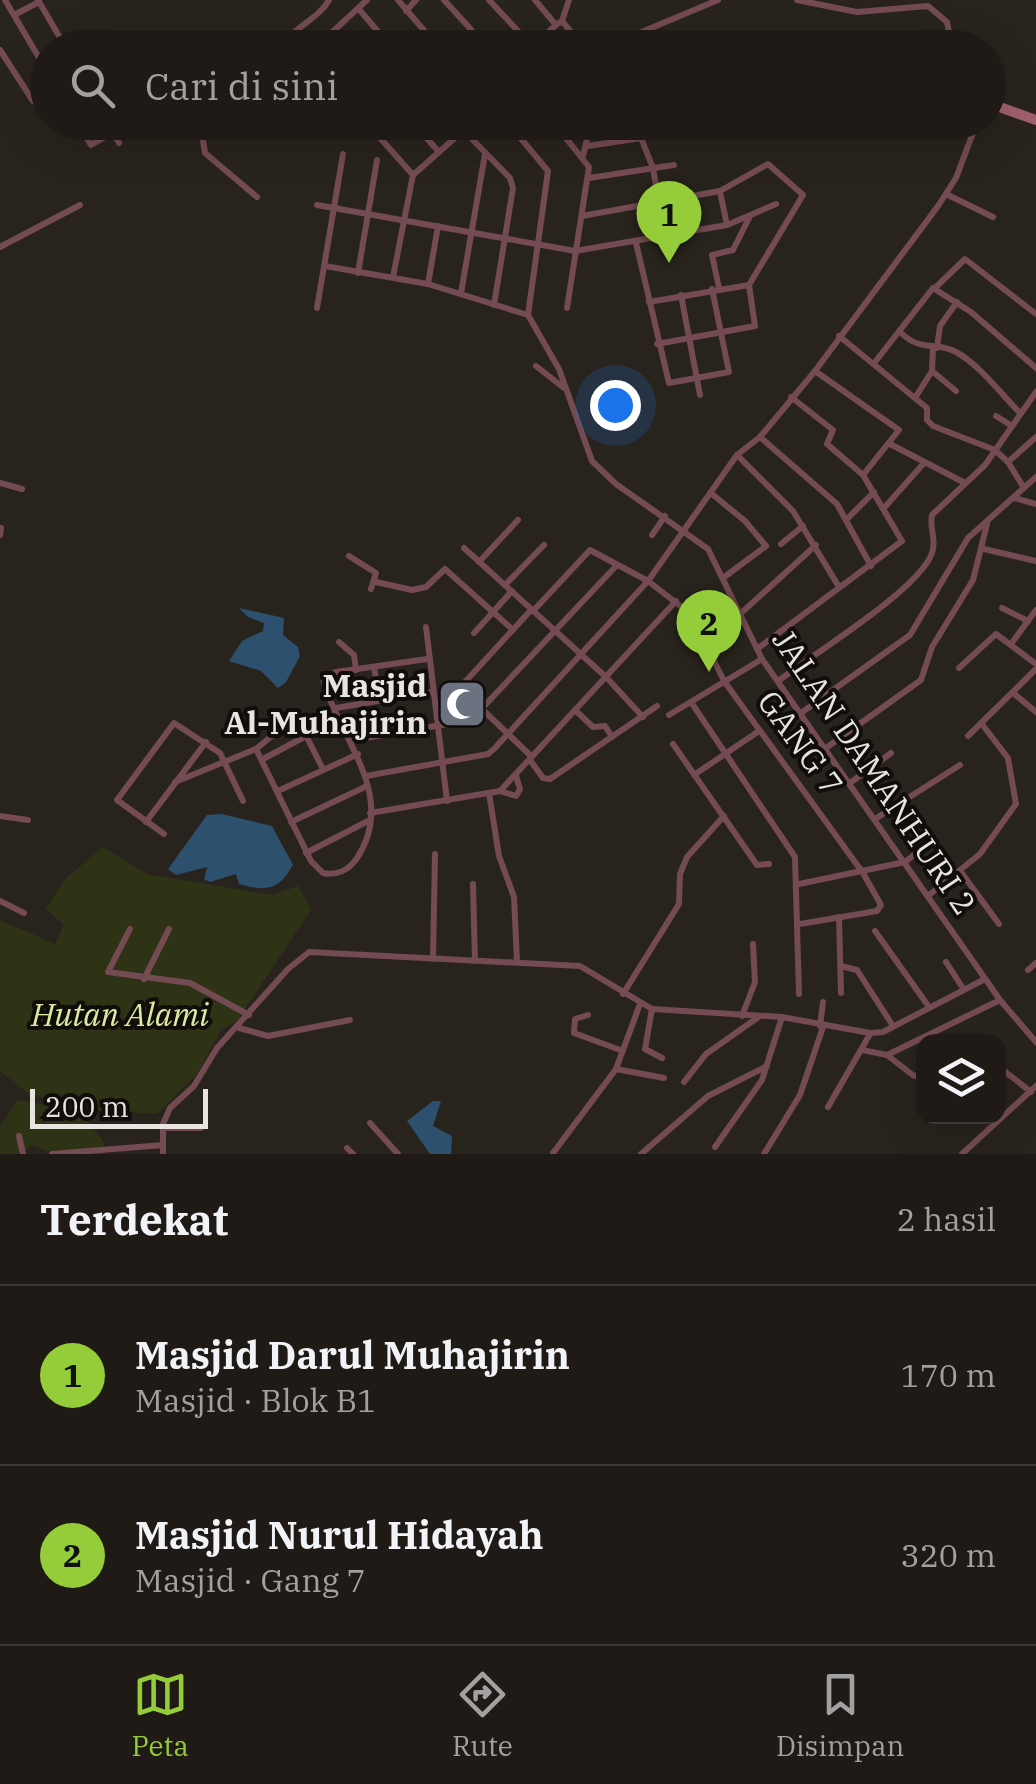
<!DOCTYPE html>
<html lang="id">
<head>
<meta charset="utf-8">
<style>
  body { margin:0; font-family:"IBM Plex Serif",serif; background:#2c2723; color:#f1f3f6 }
  .controls { position:absolute; right:30px; bottom:30px; display:grid; overflow:hidden; border-radius:20px; box-shadow:0 10px 40px #0002 }
  .controls button { width:90px; height:90px; display:grid; place-items:center; padding:0; border:0; border-bottom:2px solid #3c3835; background:#1f1a16; color:#f1f3f6; font:50px sans-serif }
  .scale { position:absolute; left:30px; bottom:25px; width:178px; box-sizing:border-box; padding-left:10px; border:5px solid #e8e4e0; border-top:0; font-size:28px; line-height:35px; white-space:nowrap; color:#e8e4e0; -webkit-text-stroke:8px #100d0b; paint-order:stroke }
  .you { position:absolute; left:615px; top:405px; width:35px; height:35px; margin:-25px; border:8px solid #fff; border-radius:50%; background:#1a73e8; box-shadow:0 0 0 15px #1a73e833 }
  .badge { display:grid; place-items:center; width:65px; height:65px; border-radius:50%; background:#95cc3a; color:#111; font-size:32px; font-weight:700 }
  .pin { position:absolute; translate:-50% -82px; filter:drop-shadow(0 2px 5px #0008) }
  .pin::after { content:''; position:absolute; top:52px; width:35px; height:30px; background:inherit; clip-path:polygon(0 0,100% 0,50% 100%) }
  .list { margin:0; padding:0; list-style:none }
  h2 { display:flex; justify-content:space-between; align-items:center; height:130px; margin:0; padding:0 40px; font-size:42px }
  h2 small { font-size:32px; font-weight:400; color:#a1a1a1 }
  .list li { display:grid; grid-template-columns:65px 1fr auto; gap:30px; align-items:center; box-sizing:border-box; height:180px; padding:0 40px; border-top:2px solid #3c3835 }
  .list b { display:block; font-size:38px; white-space:nowrap }
  .list p { margin:0; font-size:32px; white-space:nowrap; color:#a1a1a1 }
  .list em { font-size:32px; font-style:normal; color:#a1a1a1 }
  .icon { flex:none; width:55px; height:55px; fill:none; stroke:currentColor; stroke-width:2; stroke-linecap:round; stroke-linejoin:round }
  .map { position:relative; flex:none; width:1036px; height:1154px; overflow:hidden }
  .search { position:absolute; background:#1f1a16; box-shadow:0 10px 40px #0002; left:30px; right:30px; top:30px; height:110px; display:flex; align-items:center; gap:25px; box-sizing:border-box; padding:0 35px; border-radius:55px; color:#a1a1a1; font-size:38px }
  .sheet { height:490px; background:#1f1a16 }
  nav { display:flex; justify-content:space-around; align-items:center; box-sizing:border-box; height:140px; border-top:2px solid #3c3835; background:#1f1a16; font-size:28px; color:#a1a1a1 }
  nav a { display:grid; justify-items:center; gap:5px }
  nav .on { color:#95cc3a }
  .map>svg:first-child { display:block }
  .green { fill:#2e3316 }
  .water { fill:#2c506d }
  .lines { fill:none; stroke-linecap:round; stroke-linejoin:round }
  .street { stroke:#744b52; stroke-width:6 }
  .secondary { stroke:#a0606b; stroke-width:10 }
  .labels { text-anchor:middle; stroke-width:8; stroke-linejoin:round; paint-order:stroke }
  .poi-label { font-size:32px; font-weight:bold; fill:#e8e4e0; stroke:#100d0b; text-anchor:end }
  .street-label { font-size:32px; fill:#e8e4e0; stroke:#100d0b }
  .park-label { font-size:32px; font-style:italic; fill:#ddeba2; stroke:#100d0b }
</style>
</head>
<body>
<div class="map">
<svg width="1036" height="1154" viewBox="0 0 1036 1154">
  <rect width="100%" height="100%" fill="#29231d"/>
  <g class="green">
    <path d="M103,847L147,874L272,895L298,886L311,910L237,1021L221,1030L198,1073L157,1114L100,1110L30,1095L0,1071V920L55,944L64,925L46,909L64,880Z"/>
    <path d="M18,1100L80,1111L104,1143L105,1154H56L31,1145L21,1154H0V1126Z"/>
  </g>
  <g class="water">
    <path d="M239,608L284,618L283,635L298,647L300,656L286,682L278,688L261,671L229,661L242,641L263,631L264,623L248,617Z"/>
    <path d="M222,814L272,826L293,865C279,890 266,892 239,884L236,874L210,882L204,879L207,867L176,875L168,869L207,815Z"/>
    <path d="M433,1101H441L433,1126L452,1136L451,1154H430L407,1121Z"/>
  </g>
  <g class="lines">
    <g class="street">
      <path d="M5,0L48,73"/>
      <path d="M38,0L66,48"/>
      <path d="M398,0L439,48"/>
      <path d="M444,0L488,48"/>
      <path d="M489,0L532,46"/>
      <path d="M535,0L556,25"/>
      <path d="M797,0L857,12L928,6L947,22L952,48"/>
      <path d="M358,8L392,48"/>
      <path d="M406,11L416,0"/>
      <path d="M14,15L39,2"/>
      <path d="M562,21L569,0"/>
      <path d="M556,25L562,21L584,48"/>
      <path d="M331,33L344,48"/>
      <path d="M625,39L718,0"/>
      <path d="M285,45C291,28 319,19 329,0"/>
      <path d="M531,47L556,25"/>
      <path d="M280,48H294"/>
      <path d="M315,48L367,0"/>
      <path d="M0,50L33,101"/>
      <path d="M77,122L91,145L114,132"/>
      <path d="M108,122L119,143"/>
      <path d="M207,122L202,134L205,153L257,197"/>
      <path d="M366,122L413,175"/>
      <path d="M412,122L439,152"/>
      <path d="M457,122L464,130"/>
      <path d="M507,122L548,171L528,315L559,369L592,461L616,484L708,549L762,659L1000,1000L1036,1042"/>
      <path d="M553,122L589,167L567,308"/>
      <path d="M634,122L636,137"/>
      <path d="M472,139L510,178L513,188L494,305"/>
      <path d="M588,146L641,138L653,168L665,238"/>
      <path d="M583,156L591,122"/>
      <path d="M413,175L473,122"/>
      <path d="M589,178L674,165"/>
      <path d="M720,192L727,225"/>
      <path d="M946,194L993,217"/>
      <path d="M317,205L575,251L727,225L776,204"/>
      <path d="M582,216L720,191L768,164L803,195L749,285"/>
      <path d="M636,243L669,383L729,372L712,289"/>
      <path d="M0,247L80,205"/>
      <path d="M325,266L428,284L528,315"/>
      <path d="M358,273L377,160"/>
      <path d="M393,277L413,175"/>
      <path d="M428,284L438,226"/>
      <path d="M719,288L712,255L733,250L750,216"/>
      <path d="M935,288L965,259L1036,314"/>
      <path d="M461,293L485,154"/>
      <path d="M681,295L700,395"/>
      <path d="M649,302L749,285"/>
      <path d="M317,308L343,154"/>
      <path d="M899,331C922,354 934,340 956,352C980,365 1001,394 1020,413"/>
      <path d="M839,336L927,408V420L933,426L995,450L1008,462L1036,437"/>
      <path d="M657,344L755,326L749,285"/>
      <path d="M933,348L932,371L956,391"/>
      <path d="M937,348L940,326L957,302"/>
      <path d="M875,362L933,288L971,312L1036,368"/>
      <path d="M536,366L564,388"/>
      <path d="M815,371L899,430L863,475"/>
      <path d="M915,398L932,371"/>
      <path d="M996,416L1012,426"/>
      <path d="M760,437L837,504L871,566"/>
      <path d="M890,444L965,483"/>
      <path d="M737,455L793,511L839,587"/>
      <path d="M1008,462L1024,488"/>
      <path d="M0,483L22,489"/>
      <path d="M712,494L745,521L766,546L723,578"/>
      <path d="M1015,498L1036,504"/>
      <path d="M884,508L924,463"/>
      <path d="M847,519L874,492"/>
      <path d="M0,535L1,528"/>
      <path d="M652,535L665,516"/>
      <path d="M781,544L803,526"/>
      <path d="M464,548L606,677L643,717"/>
      <path d="M984,549L1036,561"/>
      <path d="M349,556L376,573L371,589"/>
      <path d="M479,562L518,520"/>
      <path d="M376,582L412,590L426,587L445,569L513,630"/>
      <path d="M505,585L544,545"/>
      <path d="M1002,608L1028,621"/>
      <path d="M534,610L590,550L648,581L697,619L690,633"/>
      <path d="M739,615L816,545"/>
      <path d="M426,627L447,801"/>
      <path d="M474,633L512,591"/>
      <path d="M703,639L724,681L863,873L881,905L877,911L800,924"/>
      <path d="M339,642L354,655L356,670"/>
      <path d="M1011,644L1036,610"/>
      <path d="M757,649L902,541L863,475L827,444L833,430L791,397"/>
      <path d="M374,668L381,701"/>
      <path d="M959,668L996,634L1036,664"/>
      <path d="M778,681C813,654 919,590 932,553C937,540 929,528 932,515L985,465L1036,392"/>
      <path d="M464,683L532,609"/>
      <path d="M1013,693L1036,712"/>
      <path d="M691,702L795,857L799,994"/>
      <path d="M336,708L431,692"/>
      <path d="M483,710L532,757"/>
      <path d="M575,710L593,727L605,726L612,737"/>
      <path d="M801,713L910,635L968,538L1036,477"/>
      <path d="M669,715L762,659"/>
      <path d="M968,736L1036,669"/>
      <path d="M353,740L471,720L617,565"/>
      <path d="M673,744L757,865L769,864"/>
      <path d="M826,748L921,680L932,647L973,580L987,524"/>
      <path d="M256,749L311,861L323,873C337,876 349,870 357,858C399,794 337,737 323,678L336,672L427,659"/>
      <path d="M263,759L308,735"/>
      <path d="M530,760L543,778L550,779L657,706"/>
      <path d="M694,775L759,731"/>
      <path d="M366,776L488,754L494,749L648,581L737,455L760,437L815,371L938,206L956,178L977,122"/>
      <path d="M175,782L256,749L296,716L323,769"/>
      <path d="M850,783L891,753"/>
      <path d="M278,791L358,754"/>
      <path d="M500,791L676,601"/>
      <path d="M489,793L499,856L514,897L517,962"/>
      <path d="M370,813L500,791L516,796L520,789L516,776"/>
      <path d="M0,816L28,820"/>
      <path d="M875,819L960,765"/>
      <path d="M146,822L206,742"/>
      <path d="M291,822L367,786"/>
      <path d="M164,834L117,800L174,723L220,753L243,801"/>
      <path d="M306,853L368,821"/>
      <path d="M961,872L999,924"/>
      <path d="M473,884L475,961"/>
      <path d="M799,884L905,862L932,841"/>
      <path d="M929,895L980,854L1016,804L1008,758L981,723"/>
      <path d="M0,901L24,913"/>
      <path d="M839,917L841,993"/>
      <path d="M130,929L108,972L190,983L249,1015"/>
      <path d="M875,931L929,1007"/>
      <path d="M433,959L435,854"/>
      <path d="M946,962L964,990"/>
      <path d="M841,966L857,970L893,1026"/>
      <path d="M1028,970L1036,963"/>
      <path d="M144,979L169,929"/>
      <path d="M623,994L679,904L680,874L687,857L724,816"/>
      <path d="M652,1009L645,1049L662,1058"/>
      <path d="M588,1015L575,1019L574,1033L623,1051"/>
      <path d="M742,1016L755,982L753,944"/>
      <path d="M820,1026L823,1002"/>
      <path d="M239,1028L268,1036L350,1020"/>
      <path d="M862,1050L887,1055L914,1076L924,1074"/>
      <path d="M887,1055L1000,1000"/>
      <path d="M998,1066L1031,1092"/>
      <path d="M616,1069L664,1078"/>
      <path d="M684,1082L706,1054L757,1018"/>
      <path d="M828,1107L870,1034"/>
      <path d="M370,1123L398,1154"/>
      <path d="M163,1128H201"/>
      <path d="M19,1136L23,1154"/>
      <path d="M715,1147L762,1080L782,1017"/>
      <path d="M347,1148L353,1154"/>
      <path d="M553,1153L616,1069L640,1004"/>
      <path d="M52,1154L163,1145"/>
      <path d="M163,1154V1124L170,1108L194,1086L217,1048L288,969L309,952L580,966L652,1009L782,1017L870,1033L883,1032L985,979"/>
      <path d="M641,1154L708,1096L767,1066"/>
      <path d="M764,1154L800,1095L823,1027"/>
      <path d="M962,1154L1036,1086"/>
    </g>
    <path class="secondary" d="M988,103L1036,120"/>
  </g>
  <defs>
    <g id="mosque-square" transform="scale(2.5)"><rect x="-9" y="-9" width="18" height="18" rx="4" fill="#6b7280" stroke="#100d0b"/><path d="M3.5-4.9A6 6 0 1 0 3.5 4.9A5 5 0 1 1 3.5-4.9Z" fill="#fff"/></g>
  </defs>
  <g fill-rule="evenodd">
    <use href="#mosque-square" x="462" y="704"/>
  </g>
  <g class="labels">
    <g class="poi-label">
      <text x="427" y="697">Masjid<tspan x="427" dy="37">Al-Muhajirin</tspan></text>
    </g>
    <g class="street-label">
      <text transform="translate(800 743) rotate(54)" y="11">GANG 7</text>
      <text transform="translate(874 772) rotate(56)" y="11">JALAN DAMANHURI 2</text>
    </g>
    <g class="park-label">
      <text x="120" y="1026">Hutan Alami</text>
    </g>
  </g>
</svg>
<div class="controls">
<button><svg class="icon" aria-label="layers" viewBox="0 0 24 24"><path d="M12 4l9 5-9 5-9-5zM3 14l9 5 9-5"/></svg></button>
</div>
<div class="scale">200 m</div>
<div class="you"></div>
<div class="pin badge" style="left:669px;top:263px">1</div>
<div class="pin badge" style="left:709px;top:672px">2</div>
<div class="search"><svg class="icon" aria-label="search" viewBox="0 0 24 24"><circle cx="10" cy="10" r="6"/><path d="M15 15l6 6"/></svg>Cari di sini</div>
</div>
<section class="sheet">
<h2>Terdekat<small>2 hasil</small></h2>
<ul class="list">
<li><span class="badge">1</span><div><b>Masjid Darul Muhajirin</b><p>Masjid · Blok B1</p></div><em>170 m</em></li>
<li><span class="badge">2</span><div><b>Masjid Nurul Hidayah</b><p>Masjid · Gang 7</p></div><em>320 m</em></li>
</ul>
</section>
<nav>
<a class="on"><svg class="icon" aria-label="map" viewBox="0 0 24 24"><path d="M3 6l6-2 6 2 6-2v14l-6 2-6-2-6 2zM9 4v14M15 6v14"/></svg>Peta</a>
<a><svg class="icon" aria-label="directions" viewBox="0 0 24 24"><path d="M12 3l9 9-9 9-9-9zM9 14v-3h6M13 9l2 2-2 2"/></svg>Rute</a>
<a><svg class="icon" aria-label="saved" viewBox="0 0 24 24"><path d="M7 4h10v16l-5-4-5 4z"/></svg>Disimpan</a>
</nav>
</body>
</html>
